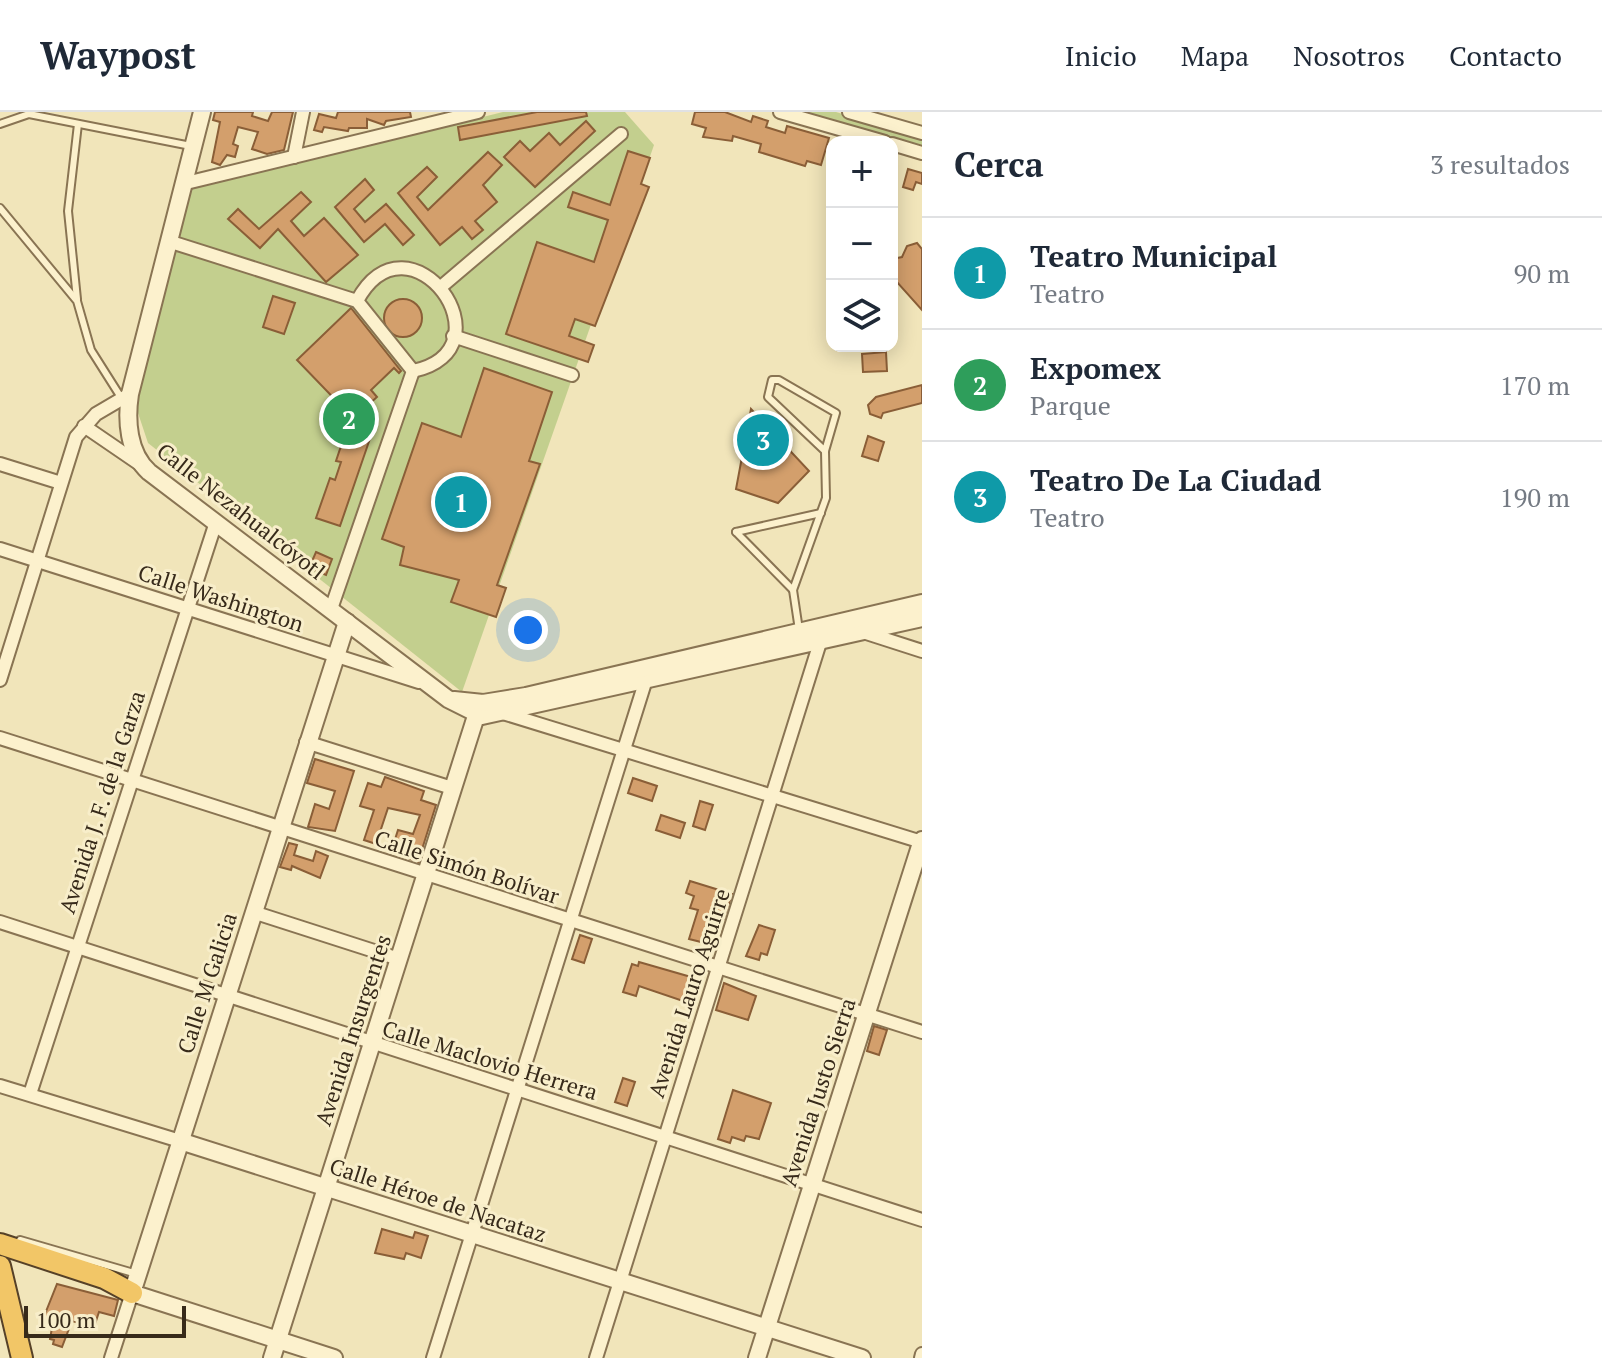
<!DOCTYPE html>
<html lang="es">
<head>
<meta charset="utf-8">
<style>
  body { margin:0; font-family:"PT Serif",serif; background:#f2f2f3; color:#1f2937 }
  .controls { position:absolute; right:24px; top:24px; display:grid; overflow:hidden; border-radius:16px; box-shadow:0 4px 20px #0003 }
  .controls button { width:72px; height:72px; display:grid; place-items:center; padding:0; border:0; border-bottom:2px solid #e0e1e3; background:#fff; color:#1f2937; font:40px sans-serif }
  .scale { position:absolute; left:24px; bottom:20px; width:162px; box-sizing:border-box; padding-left:8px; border:4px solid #372a1a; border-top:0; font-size:22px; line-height:28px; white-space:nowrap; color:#372a1a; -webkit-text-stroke:6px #f8eeca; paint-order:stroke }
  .you { position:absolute; left:528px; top:518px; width:28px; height:28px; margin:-20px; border:6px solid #fff; border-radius:50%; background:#1a73e8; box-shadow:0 0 0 12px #1a73e833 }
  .badge { display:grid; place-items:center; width:52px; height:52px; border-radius:50%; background:#9d271e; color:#fff; font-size:26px; font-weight:700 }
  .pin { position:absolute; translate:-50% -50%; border:4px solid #fff; box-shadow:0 2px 8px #0006 }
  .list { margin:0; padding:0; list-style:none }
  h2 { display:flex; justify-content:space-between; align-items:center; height:104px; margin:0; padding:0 32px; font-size:34px }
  h2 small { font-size:26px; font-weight:400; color:#747a83 }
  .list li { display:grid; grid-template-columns:52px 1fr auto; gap:24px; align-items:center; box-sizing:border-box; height:112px; padding:0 32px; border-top:2px solid #e0e1e3 }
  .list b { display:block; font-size:30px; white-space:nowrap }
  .list p { margin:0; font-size:26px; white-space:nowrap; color:#747a83 }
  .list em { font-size:26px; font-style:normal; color:#747a83 }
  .icon { flex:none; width:44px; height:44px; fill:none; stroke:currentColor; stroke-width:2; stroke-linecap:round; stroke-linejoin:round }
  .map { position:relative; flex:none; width:922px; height:1246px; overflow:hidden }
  header { display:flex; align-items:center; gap:48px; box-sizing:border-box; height:112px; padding:0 40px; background:#fff; border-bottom:2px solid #e0e1e3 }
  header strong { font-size:38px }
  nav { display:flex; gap:44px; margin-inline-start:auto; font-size:28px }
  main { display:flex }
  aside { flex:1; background:#fff }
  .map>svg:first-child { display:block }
  .green { fill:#c3cf8e }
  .building { fill:#d39f6c; stroke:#8a5e37; stroke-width:2 }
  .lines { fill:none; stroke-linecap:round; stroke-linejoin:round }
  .service-casing { stroke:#897453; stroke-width:10 }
  .minor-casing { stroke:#897453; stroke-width:16 }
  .tertiary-casing { stroke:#897453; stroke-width:20 }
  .trunk-casing { stroke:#564128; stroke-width:24 }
  .service { stroke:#fcf1cd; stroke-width:6 }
  .minor { stroke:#fcf1cd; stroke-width:12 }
  .tertiary { stroke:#fcf1cd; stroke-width:16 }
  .trunk { stroke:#f2c667; stroke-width:20 }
  .labels { text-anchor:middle; stroke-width:6; stroke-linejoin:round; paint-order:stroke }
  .street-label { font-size:22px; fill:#372a1a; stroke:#f8eeca }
</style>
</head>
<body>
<header>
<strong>Waypost</strong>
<nav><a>Inicio</a><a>Mapa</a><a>Nosotros</a><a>Contacto</a></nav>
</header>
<main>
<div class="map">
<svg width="922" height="1246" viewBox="0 0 922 1246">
  <rect width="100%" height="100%" fill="#f1e5ba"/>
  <g class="green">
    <path d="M503,0H625L654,33L462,580L148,331L132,283L180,80Z"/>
    <path d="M797,0H836L922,26V37Z"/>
  </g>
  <g class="building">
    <path d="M215,0H253L252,4L268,9L272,0H293L284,38L267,42L252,37L258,20L238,15L233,32L238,34L235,45L227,43L220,53L212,50L220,10L213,8Z"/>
    <path d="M338,0H410L411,5L386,9L384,13L367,7V16H349L348,19L324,15L322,20L314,18L319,2L336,6Z"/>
    <path d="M537,0H586L587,4L460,28L458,15Z"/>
    <path d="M695,0H725L751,10L753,4L768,9L766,15L785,21L787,14L829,26L821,53L807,49L805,54L759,40L761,32L733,24L732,29L703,25L706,16L692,12Z"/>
    <path d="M586,9L595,19L535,75L504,45L520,29L530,39L549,21L560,33Z"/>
    <path d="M628,39L650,46L641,72L649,75L595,214L575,207L569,224L594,233L588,250L506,222L537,130L594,150L608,108L568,95L573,80L610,93Z"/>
    <path d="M488,40L502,53L483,73L497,90L475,109L483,118L472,127L462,115L440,133L398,81L427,55L437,65L417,85L428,98Z"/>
    <path d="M908,57L922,61V72L916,70L913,78L903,75Z"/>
    <path d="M365,67L374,78L354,97L365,110L386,92L414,123L403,133L385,112L364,130L335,95Z"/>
    <path d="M301,80L311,90L291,109L304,124L324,106L358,143L326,170L278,117L260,136L228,107L238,97L259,117Z"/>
    <path d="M917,131L922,137V198L897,170L892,171V147L902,145L907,134Z"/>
    <path d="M273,184L295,191L284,222L263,215Z"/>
    <circle cx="403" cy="206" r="19"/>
    <path d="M351,196L401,259L399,261L394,256L371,278L377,285L357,303L376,309L340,414L316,406L330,366L335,368L341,350L336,349L351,304L297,248Z"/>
    <path d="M886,240L887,259L863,260L862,242Z"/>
    <path d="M484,256L552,280L529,349L540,352L497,473L506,476L496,505L451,490L459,468L400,453L404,435L382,427L422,311L461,325Z"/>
    <path d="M922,273V291L883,301L881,306L870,302L868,293L876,285Z"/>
    <path d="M751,297L809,359L778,391L736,377Z"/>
    <path d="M868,324L884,330L878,349L862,344Z"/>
    <path d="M316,440L332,447L326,463L309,456Z"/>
    <path d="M315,647L354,659L335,719L308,715L315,692L329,697L335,679L307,671Z"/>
    <path d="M385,665L424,679L421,688L436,693L418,750L391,740L398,718L413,722L420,703L388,696L376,732L364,728L374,698L360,694L368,671L381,675Z"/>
    <path d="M633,666L657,674L652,689L628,681Z"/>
    <path d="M700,689L713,693L705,718L693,714Z"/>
    <path d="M661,703L685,711L680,726L656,718Z"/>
    <path d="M289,731L297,733L294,743L313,749L316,739L328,744L320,766L292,754L291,758L280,755Z"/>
    <path d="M690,769L732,782L724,807L710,802L701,830L689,827L698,798L690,796L694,784L686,781Z"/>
    <path d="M759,813L775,818L767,843L761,841L759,848L746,844Z"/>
    <path d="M580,823L592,827L584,851L572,847Z"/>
    <path d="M639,850L691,865L683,889L639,874L636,884L623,880L632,852L638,854Z"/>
    <path d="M724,871L756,884L748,908L716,898Z"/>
    <path d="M874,914L887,918L879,943L867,939Z"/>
    <path d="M623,966L635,970L627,994L615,990Z"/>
    <path d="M733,978L771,991L759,1027L746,1024L744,1029L732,1025L730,1031L718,1027Z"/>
    <path d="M382,1117L413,1126L415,1120L428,1124L421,1146L406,1141L404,1147L375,1141Z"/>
    <path d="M57,1172L118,1188L114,1204L99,1200L94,1215L72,1209L62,1235L53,1232L54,1228L50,1227L53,1210L43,1207Z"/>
  </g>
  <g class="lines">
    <g class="service-casing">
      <g id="service">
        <path d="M0,12L29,2L191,34"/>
        <path d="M0,96L77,189L91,238L122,287"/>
        <path d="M77,187L68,99L78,12"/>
        <path d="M736,420L821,401"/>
        <path d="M736,420L793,478"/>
        <path d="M799,518L793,478L826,386L825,339L836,301L779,268H772L768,285L825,339"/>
        <path d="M20,1128L137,1162"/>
      </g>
    </g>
    <g class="minor-casing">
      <g id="minor">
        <path d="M780,0L885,30"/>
        <path d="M849,0L922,21"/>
        <path d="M892,32L922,41"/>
        <path d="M294,45L303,0"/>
        <path d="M182,72L478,0"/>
        <path d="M168,129L357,189L413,259C515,237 409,93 357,189"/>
        <path d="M442,174L621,22"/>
        <path d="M453,224L572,263"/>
        <path d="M84,314L141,353"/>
        <path d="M0,352L61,371"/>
        <path d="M0,437L419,570"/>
        <path d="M331,497L413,259"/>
        <path d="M863,520L922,539"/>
        <path d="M0,568L76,325L96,302L130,282"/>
        <path d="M503,601L922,730"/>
        <path d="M0,626L922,920"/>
        <path d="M306,630L452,676"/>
        <path d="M253,800L399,847"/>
        <path d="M0,810L922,1108"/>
        <path d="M0,974L180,1029"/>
        <path d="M30,982L216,410"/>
        <path d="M111,1246L132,1181"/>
        <path d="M433,1246L648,561"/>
        <path d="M596,1246L822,524"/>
        <path d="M921,1246L922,1242"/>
      </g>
    </g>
    <g class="tertiary-casing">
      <g id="tertiary">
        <path d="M202,0L130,282C126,308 128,341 149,360L448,587L482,604L922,506"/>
        <path d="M454,588L483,591L526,584L922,491"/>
        <path d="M180,1029L862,1246"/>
        <path d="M272,1246L476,604"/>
        <path d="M334,1246L132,1181L347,510"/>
        <path d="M757,1246L922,728"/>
      </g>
    </g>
    <g class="trunk-casing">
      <g id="trunk">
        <path d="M0,1132L104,1166L132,1181"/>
        <path d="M0,1154L22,1246"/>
      </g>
    </g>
    <use href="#service" class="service"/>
    <use href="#minor" class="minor"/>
    <use href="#tertiary" class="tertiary"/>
    <use href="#trunk" class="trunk"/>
  </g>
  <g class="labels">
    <g class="street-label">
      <text transform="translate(241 399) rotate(38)" y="8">Calle Nezahualcóyotl</text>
      <text transform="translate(221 486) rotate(18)" y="8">Calle Washington</text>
      <text transform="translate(102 690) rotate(-72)" y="8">Avenida J. F. de la Garza</text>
      <text transform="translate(467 755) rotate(18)" y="8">Calle Simón Bolívar</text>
      <text transform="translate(207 871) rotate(-72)" y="8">Calle M Galicia</text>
      <text transform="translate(689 881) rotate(-72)" y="8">Avenida Lauro Aguirre</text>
      <text transform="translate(353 918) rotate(-72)" y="8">Avenida Insurgentes</text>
      <text transform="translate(490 948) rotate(17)" y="8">Calle Maclovio Herrera</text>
      <text transform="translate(818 980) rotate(-72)" y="8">Avenida Justo Sierra</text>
      <text transform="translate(438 1088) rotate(18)" y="8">Calle Héroe de Nacataz</text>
    </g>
  </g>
</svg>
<div class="controls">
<button>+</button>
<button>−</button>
<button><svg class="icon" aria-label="layers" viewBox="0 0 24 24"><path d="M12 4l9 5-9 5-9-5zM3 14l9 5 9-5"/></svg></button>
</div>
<div class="scale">100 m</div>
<div class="you"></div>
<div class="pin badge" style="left:461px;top:390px;background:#0f9aa8">1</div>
<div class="pin badge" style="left:349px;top:307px;background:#2e9e5b">2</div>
<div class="pin badge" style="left:763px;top:328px;background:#0f9aa8">3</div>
</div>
<aside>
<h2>Cerca<small>3 resultados</small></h2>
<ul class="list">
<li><span class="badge" style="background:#0f9aa8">1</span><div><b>Teatro Municipal</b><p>Teatro</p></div><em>90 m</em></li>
<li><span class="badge" style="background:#2e9e5b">2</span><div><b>Expomex</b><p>Parque</p></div><em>170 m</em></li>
<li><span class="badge" style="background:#0f9aa8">3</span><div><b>Teatro De La Ciudad</b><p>Teatro</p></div><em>190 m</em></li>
</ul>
</aside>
</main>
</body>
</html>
